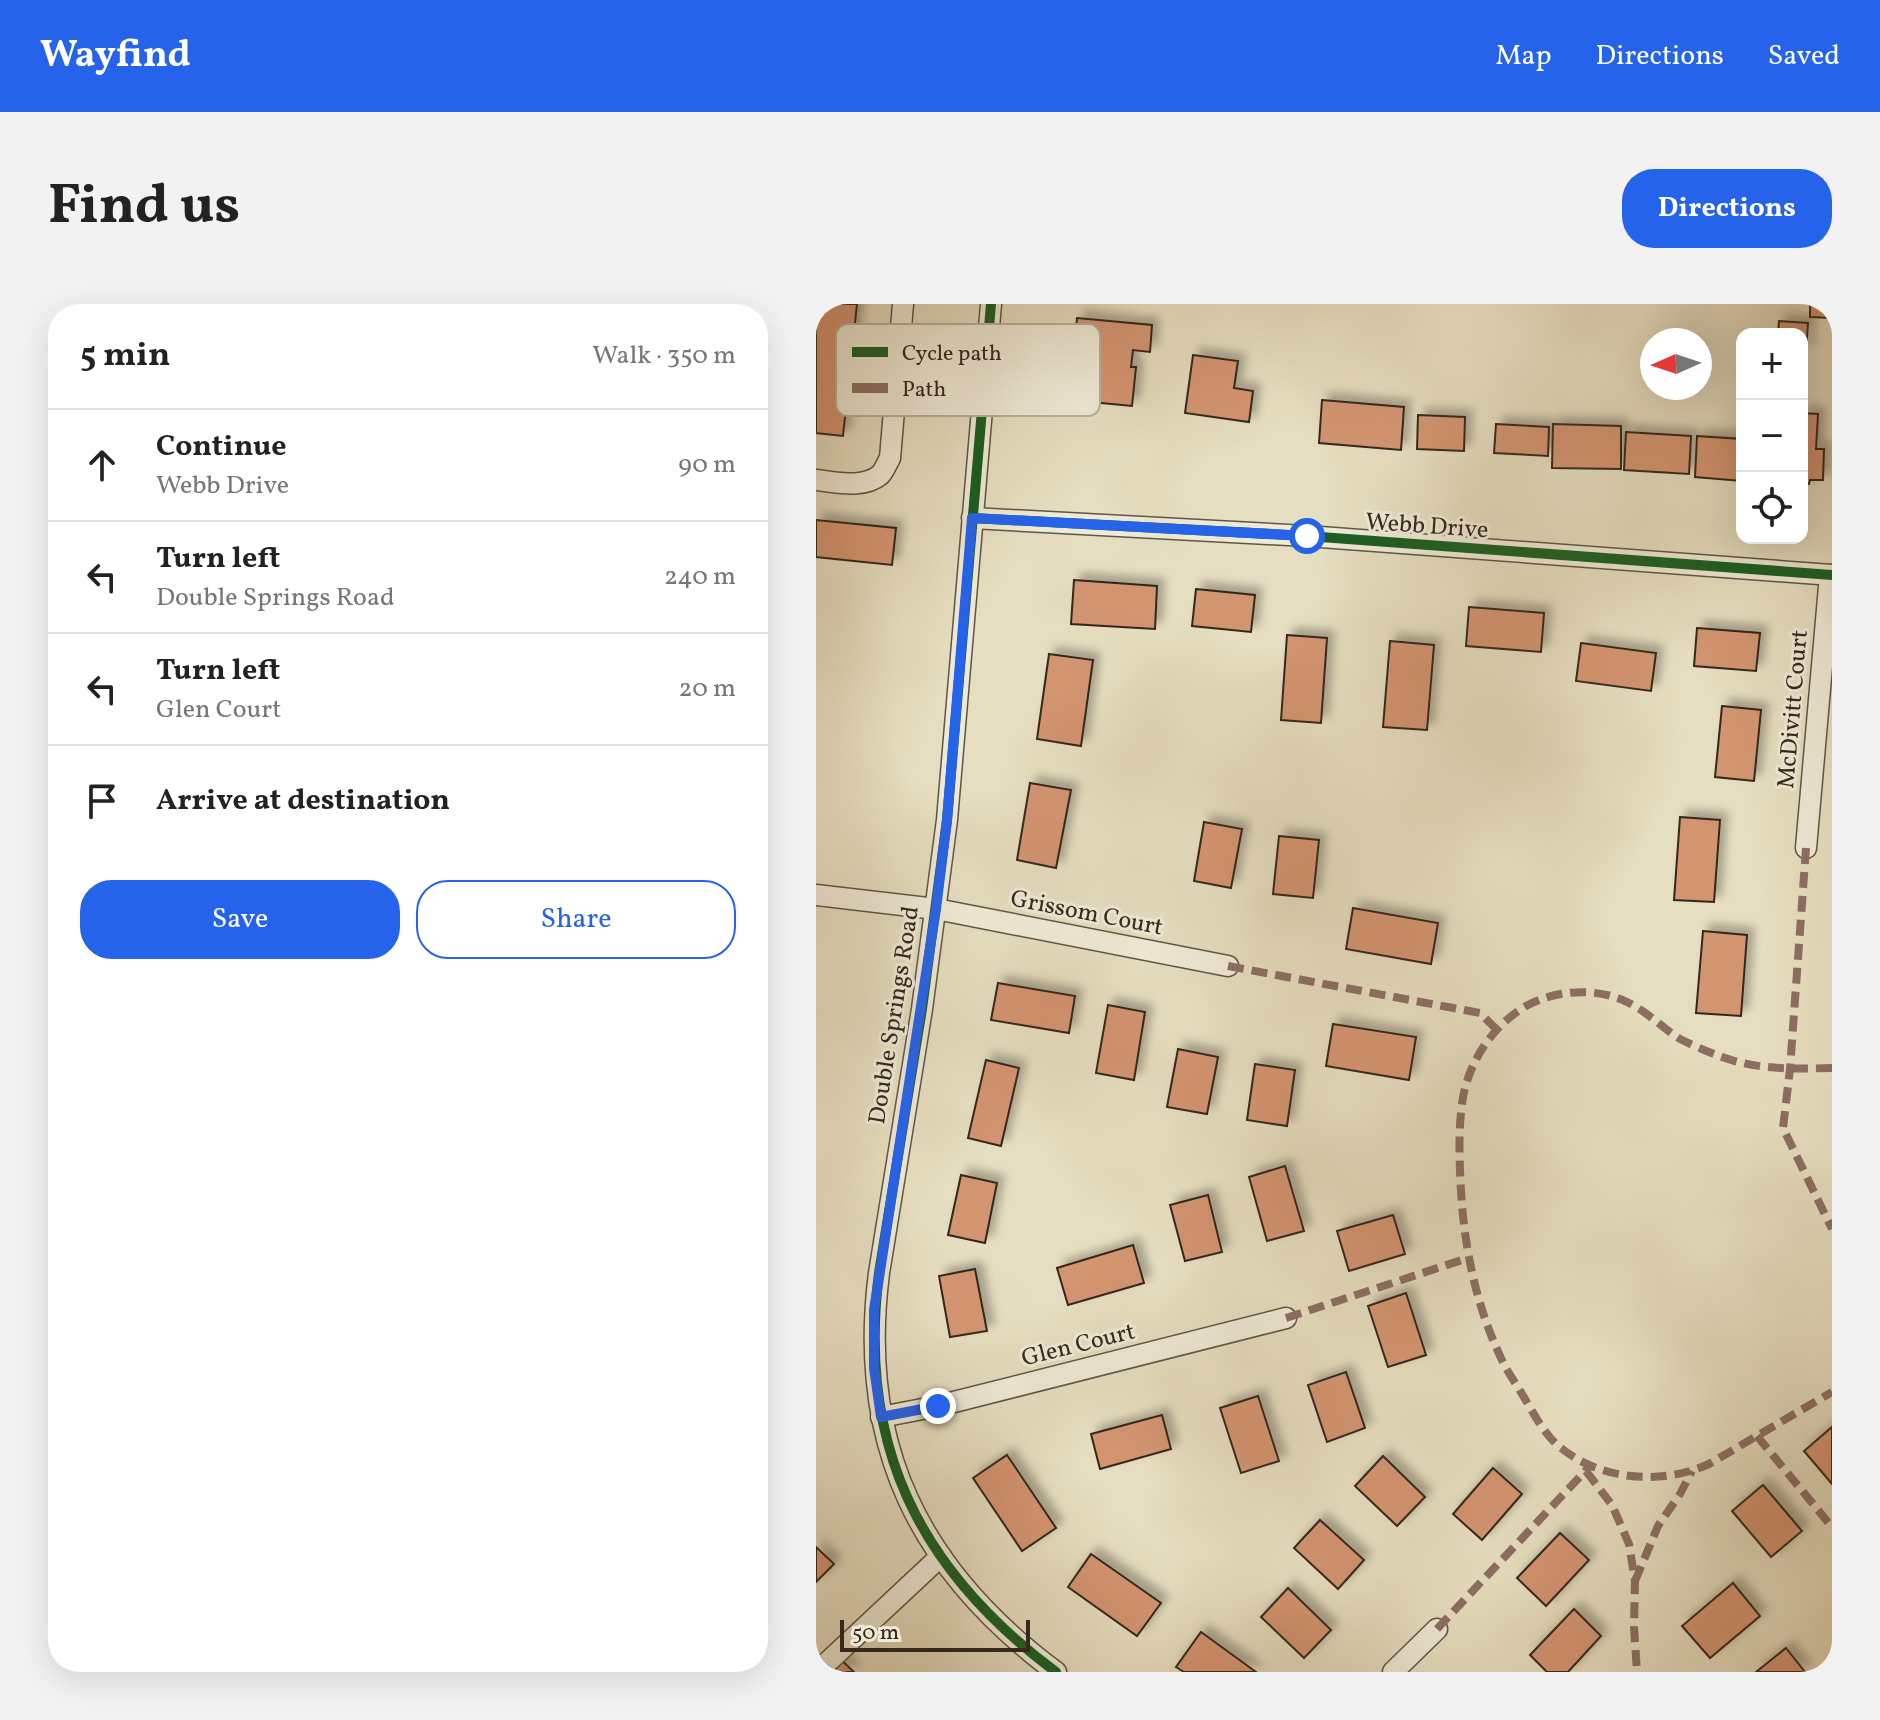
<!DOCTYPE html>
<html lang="en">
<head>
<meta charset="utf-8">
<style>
  body { margin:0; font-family:Vollkorn,serif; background:#f2f2f2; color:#222 }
  .controls { position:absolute; right:24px; top:24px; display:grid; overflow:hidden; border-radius:16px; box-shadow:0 8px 32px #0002 }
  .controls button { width:72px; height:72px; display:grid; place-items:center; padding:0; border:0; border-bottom:2px solid #e0e0e0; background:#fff; color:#222; font:40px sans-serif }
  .compass { position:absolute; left:824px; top:24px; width:72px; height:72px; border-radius:50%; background:#fff; box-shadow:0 8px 32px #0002; rotate:267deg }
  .scale { position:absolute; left:24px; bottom:20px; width:190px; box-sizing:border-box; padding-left:8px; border:4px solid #34281f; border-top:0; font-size:22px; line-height:28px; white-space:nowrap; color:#34281f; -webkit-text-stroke:6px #efead6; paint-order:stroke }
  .stop { position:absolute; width:24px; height:24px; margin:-18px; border:6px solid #2563eb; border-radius:50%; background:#fff }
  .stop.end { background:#2563eb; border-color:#fff; box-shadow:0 2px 8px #0008 }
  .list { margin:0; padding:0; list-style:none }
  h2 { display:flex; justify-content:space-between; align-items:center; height:104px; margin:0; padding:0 32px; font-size:34px }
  h2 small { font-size:26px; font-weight:400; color:#767676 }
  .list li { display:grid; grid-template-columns:52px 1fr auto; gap:24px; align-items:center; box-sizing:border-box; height:112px; padding:0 32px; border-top:2px solid #e0e0e0 }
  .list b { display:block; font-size:30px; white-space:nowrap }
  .list p { margin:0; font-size:26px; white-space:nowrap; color:#767676 }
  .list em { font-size:26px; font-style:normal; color:#767676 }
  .actions { display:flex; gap:16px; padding:24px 32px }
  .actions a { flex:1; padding:18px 0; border:2px solid #2563eb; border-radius:32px; text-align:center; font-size:28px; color:#2563eb }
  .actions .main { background:#2563eb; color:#fff }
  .icon { flex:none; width:44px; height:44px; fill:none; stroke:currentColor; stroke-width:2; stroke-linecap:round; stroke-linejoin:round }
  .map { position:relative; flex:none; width:1016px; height:1368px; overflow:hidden; border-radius:32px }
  header { display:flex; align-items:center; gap:48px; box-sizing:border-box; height:112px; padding:0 40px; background:#2563eb; color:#fff }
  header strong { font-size:38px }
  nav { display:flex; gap:44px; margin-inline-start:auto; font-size:28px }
  .intro { display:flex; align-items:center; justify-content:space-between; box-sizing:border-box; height:192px; padding:0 48px }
  h1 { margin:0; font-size:56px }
  .button { padding:20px 36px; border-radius:32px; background:#2563eb; color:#fff; font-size:28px; font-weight:700 }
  main { display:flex; gap:48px; padding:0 48px }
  aside { flex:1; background:#fff; border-radius:32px; box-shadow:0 8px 32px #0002 }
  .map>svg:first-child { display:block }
  .building { fill:#d39470; stroke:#34281f; stroke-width:2; filter:url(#shadow) }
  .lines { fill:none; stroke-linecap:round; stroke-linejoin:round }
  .street-casing { stroke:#605647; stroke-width:23 }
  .street { stroke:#efead6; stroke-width:20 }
  .quiet { stroke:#8d6e63; stroke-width:8; stroke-dasharray:16 8; stroke-linecap:butt }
  .cycleway-casing { stroke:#efead6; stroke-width:15 }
  .cycleway { stroke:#1b5e20; stroke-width:10 }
  .route { stroke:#2563eb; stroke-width:10 }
  .labels { text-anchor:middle; stroke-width:6; stroke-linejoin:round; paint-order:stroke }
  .street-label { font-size:24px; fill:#34281f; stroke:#efead6 }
  .key { fill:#efead6; stroke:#b7b09f; stroke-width:2 }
  .key-label { font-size:22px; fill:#34281f }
</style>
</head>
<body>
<header>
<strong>Wayfind</strong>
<nav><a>Map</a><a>Directions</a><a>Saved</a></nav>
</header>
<div class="intro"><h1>Find us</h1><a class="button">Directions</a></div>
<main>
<aside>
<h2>5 min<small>Walk · 350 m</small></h2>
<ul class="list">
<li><svg class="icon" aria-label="ahead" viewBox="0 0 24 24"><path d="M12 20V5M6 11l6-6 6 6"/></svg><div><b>Continue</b><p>Webb Drive</p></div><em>90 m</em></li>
<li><svg class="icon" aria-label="left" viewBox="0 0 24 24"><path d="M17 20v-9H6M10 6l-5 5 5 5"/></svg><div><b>Turn left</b><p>Double Springs Road</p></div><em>240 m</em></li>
<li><svg class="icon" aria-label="left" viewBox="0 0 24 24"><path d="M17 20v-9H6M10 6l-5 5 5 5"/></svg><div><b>Turn left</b><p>Glen Court</p></div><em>20 m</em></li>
<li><svg class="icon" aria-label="arrive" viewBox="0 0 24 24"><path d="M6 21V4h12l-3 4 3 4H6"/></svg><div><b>Arrive at destination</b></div></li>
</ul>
<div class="actions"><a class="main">Save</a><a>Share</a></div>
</aside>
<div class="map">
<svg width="1016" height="1368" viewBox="0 0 1016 1368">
  <defs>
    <filter id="shadow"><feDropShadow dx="7" dy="-7" stdDeviation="4" flood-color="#0004"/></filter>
  </defs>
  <rect width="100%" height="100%" fill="#e6dec0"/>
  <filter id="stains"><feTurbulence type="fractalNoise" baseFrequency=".0025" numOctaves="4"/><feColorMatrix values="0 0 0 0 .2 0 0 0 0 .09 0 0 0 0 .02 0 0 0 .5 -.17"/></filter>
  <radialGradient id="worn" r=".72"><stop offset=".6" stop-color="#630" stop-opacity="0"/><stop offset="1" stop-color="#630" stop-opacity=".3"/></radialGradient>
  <g class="building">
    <path d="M3,0H41L27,132L0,129V25Z"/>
    <path d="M994,0H1016V14L994,13Z"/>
    <path d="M261,14L336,21L334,48L317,46L315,63H320L316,102L254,96Z"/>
    <path d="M963,17L992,19L990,49H986V30H962Z"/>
    <path d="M377,51L422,57L418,84L437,87L433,118L369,109Z"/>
    <path d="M506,96L588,103L585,146L503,139Z"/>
    <path d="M986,109L1002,110L1000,145H1008L1007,176H994L993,180L986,179Z"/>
    <path d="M602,111L649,113L648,147L601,145Z"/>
    <path d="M680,120L733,123L732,152L678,149Z"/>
    <path d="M737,120L805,122V165L736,164Z"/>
    <path d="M810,128L875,132L873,170L808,166Z"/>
    <path d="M881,132L926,135V177L879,173Z"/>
    <path d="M0,216L80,224L76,261L0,253Z"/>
    <path d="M258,276L341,282L339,325L255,320Z"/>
    <path d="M380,285L439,291L435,328L376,322Z"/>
    <path d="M653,303L728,309L725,348L650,342Z"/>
    <path d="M881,324L944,329L940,367L878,362Z"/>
    <path d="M471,331L511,334L505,419L465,416Z"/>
    <path d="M574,337L618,341L611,426L567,423Z"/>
    <path d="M765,339L840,349L835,387L760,377Z"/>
    <path d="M233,350L277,356L265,442L221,435Z"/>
    <path d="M906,402L945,406L938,477L899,473Z"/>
    <path d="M214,479L255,486L240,564L201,556Z"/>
    <path d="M864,513L904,516L898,598L858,596Z"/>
    <path d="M388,518L426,525L415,584L378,577Z"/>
    <path d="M463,532L503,536L497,594L457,590Z"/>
    <path d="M537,604L622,619L615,660L530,645Z"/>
    <path d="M887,627L931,631L925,712L880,709Z"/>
    <path d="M182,679L259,692L253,729L175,716Z"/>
    <path d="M292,701L329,708L318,776L280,769Z"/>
    <path d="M517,720L600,733L593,776L510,762Z"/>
    <path d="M362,745L402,753L391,810L351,803Z"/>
    <path d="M170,756L203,764L185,842L152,834Z"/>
    <path d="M439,760L479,766L471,822L431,816Z"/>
    <path d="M469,862L488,927L451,937L433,873Z"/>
    <path d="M145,871L181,879L169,939L132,931Z"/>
    <path d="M392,891L406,948L369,957L354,901Z"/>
    <path d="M577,911L589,950L533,967L521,927Z"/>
    <path d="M317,941L328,979L252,1001L241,964Z"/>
    <path d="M159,965L171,1027L134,1033L123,972Z"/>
    <path d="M590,989L610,1051L572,1063L552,1002Z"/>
    <path d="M530,1068L549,1124L511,1138L492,1081Z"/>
    <path d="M442,1092L463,1157L425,1169L404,1104Z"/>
    <path d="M346,1111L355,1145L284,1165L275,1130Z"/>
    <path d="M1016,1123V1180L988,1147Z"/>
    <path d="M191,1151L240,1224L206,1247L157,1174Z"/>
    <path d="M567,1152L609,1193L581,1222L539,1182Z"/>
    <path d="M677,1164L706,1190L666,1236L637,1210Z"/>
    <path d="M947,1181L986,1227L955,1253L916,1207Z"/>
    <path d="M504,1216L548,1256L522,1285L478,1244Z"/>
    <path d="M744,1229L773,1256L730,1302L701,1274Z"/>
    <path d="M0,1243L18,1260L0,1278Z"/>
    <path d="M275,1250L345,1299L321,1332L252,1283Z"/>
    <path d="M917,1279L944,1312L894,1354L866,1322Z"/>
    <path d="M472,1284L515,1326L488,1354L445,1313Z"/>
    <path d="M758,1305L785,1332L752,1368H731L714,1351Z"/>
    <path d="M385,1328L440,1368H368L360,1363Z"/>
    <path d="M970,1344L989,1368H940Z"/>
    <path d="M21,1352L38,1368H6Z"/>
  </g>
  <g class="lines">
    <g class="street-casing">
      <g id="street">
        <path d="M175,0L131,516L106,705L63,969C41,1141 103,1266 240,1368"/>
        <path d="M0,176C20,178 47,185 64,171C68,167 71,159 74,154L87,0"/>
        <path d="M156,214L491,232L1016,271"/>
        <path d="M990,544L1014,271"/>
        <path d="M0,591L120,605L412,662"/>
        <path d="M65,1113L122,1102L470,1014"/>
        <path d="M1,1368L125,1252"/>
        <path d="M577,1368L621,1325"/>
      </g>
    </g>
    <use href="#street" class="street"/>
    <g class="quiet">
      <path d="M990,544L974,765L967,824L1016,925"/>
      <path d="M412,662L664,709L680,725"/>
      <path d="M1016,764C977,765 940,766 903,752C890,747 876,741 864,735C847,724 832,709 815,700C784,683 741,685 710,702C679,720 656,753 648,788C643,813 643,840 644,866C646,931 657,995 685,1054C690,1066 699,1078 706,1090C717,1108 728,1131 745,1144C786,1177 847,1181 893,1160L1016,1088"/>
      <path d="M470,1014L652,954"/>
      <path d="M941,1132L1016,1223"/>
      <path d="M770,1167L796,1201L813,1240L819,1277L818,1323L821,1368"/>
      <path d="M819,1277L842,1222L864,1190L876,1167"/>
      <path d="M621,1325L774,1162"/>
    </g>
    <g class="cycleway-casing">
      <g id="cycleway">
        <path d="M175,0L131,516L106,705L63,969C41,1141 103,1266 240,1368"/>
        <path d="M156,214L491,232L1016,271"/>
      </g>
    </g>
    <use href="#cycleway" class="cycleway"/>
  </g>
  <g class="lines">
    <path class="route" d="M122,1102L65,1113L58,1064V1006L120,605L131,516L156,214L491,232"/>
  </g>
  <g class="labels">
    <g class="street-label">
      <text transform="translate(611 221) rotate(4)" y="8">Webb Drive</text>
      <text transform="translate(976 405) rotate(-85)" y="8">McDivitt Court</text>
      <text transform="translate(271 608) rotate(11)" y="8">Grissom Court</text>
      <text transform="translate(77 711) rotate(-81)" y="8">Double Springs Road</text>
      <text transform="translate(262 1040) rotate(-14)" y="8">Glen Court</text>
    </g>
  </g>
  <rect x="20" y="20" width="264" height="92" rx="12" class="key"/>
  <rect x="36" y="43" width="36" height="10" fill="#1b5e20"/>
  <rect x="36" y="79" width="36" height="10" fill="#8d6e63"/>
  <g class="key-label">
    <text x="86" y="56">Cycle path</text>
    <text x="86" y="92">Path</text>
  </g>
  <rect width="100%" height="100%" filter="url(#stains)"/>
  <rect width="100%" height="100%" fill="url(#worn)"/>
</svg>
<div class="controls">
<button>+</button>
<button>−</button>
<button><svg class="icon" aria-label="locate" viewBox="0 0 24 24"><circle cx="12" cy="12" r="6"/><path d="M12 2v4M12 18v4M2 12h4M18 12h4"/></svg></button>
</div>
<svg class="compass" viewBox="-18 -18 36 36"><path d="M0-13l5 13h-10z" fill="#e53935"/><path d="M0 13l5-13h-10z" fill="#767676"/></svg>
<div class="scale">50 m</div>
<div class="stop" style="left:491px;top:232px"></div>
<div class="stop end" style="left:122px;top:1102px"></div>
</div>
</main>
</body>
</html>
